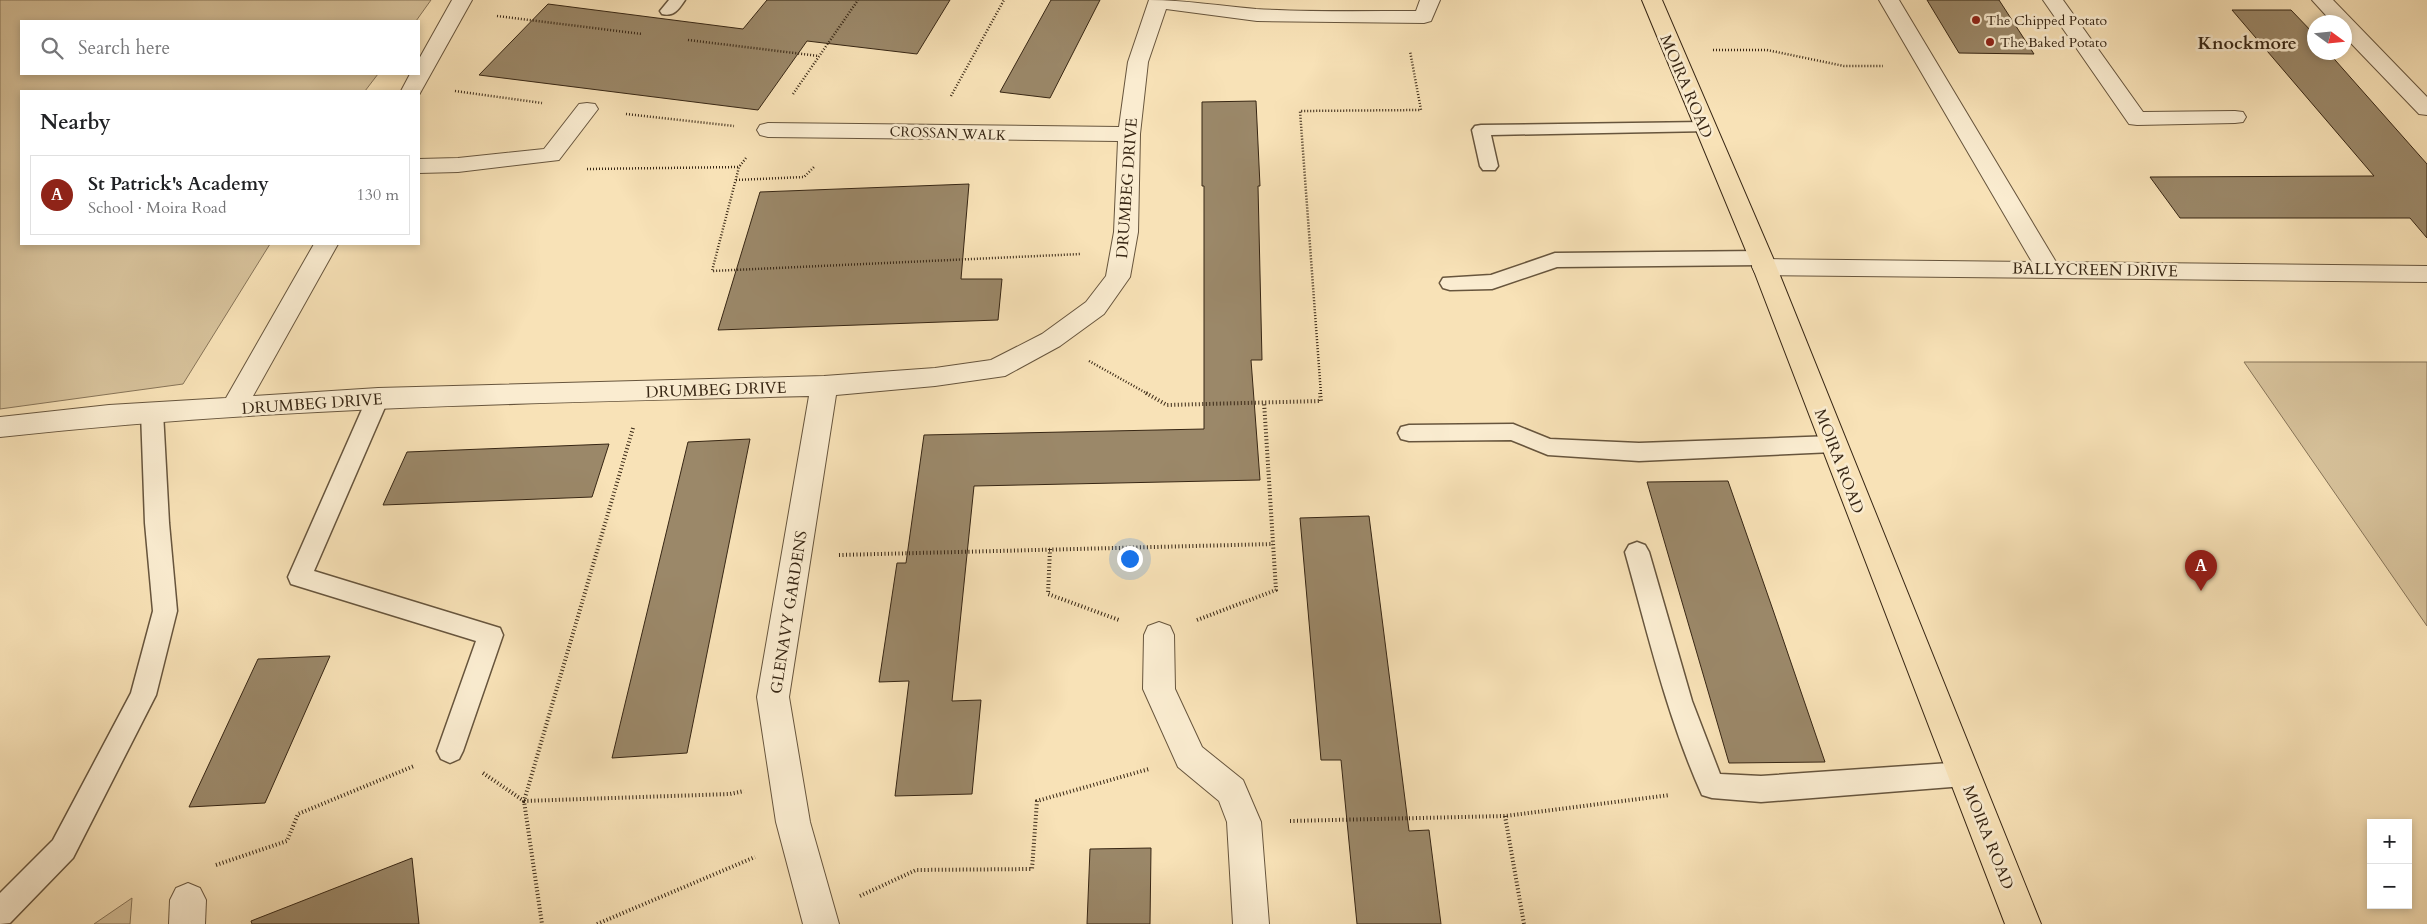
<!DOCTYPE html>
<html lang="en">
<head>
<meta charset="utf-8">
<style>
  body { margin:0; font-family:Cardo,serif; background:#f6f6f6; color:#202124 }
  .controls { position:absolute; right:15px; bottom:15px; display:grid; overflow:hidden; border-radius:0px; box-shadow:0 2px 8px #0003 }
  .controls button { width:45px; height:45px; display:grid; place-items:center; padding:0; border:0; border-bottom:1px solid #e0e0e0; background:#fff; color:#202124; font:25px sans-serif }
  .compass { position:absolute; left:2307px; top:15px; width:45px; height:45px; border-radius:50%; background:#fff; box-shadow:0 2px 8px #0003; rotate:105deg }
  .you { position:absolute; left:1129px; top:558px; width:18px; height:18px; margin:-12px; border:4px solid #fff; border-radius:50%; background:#1a73e8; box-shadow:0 0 0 8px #1a73e833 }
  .badge { display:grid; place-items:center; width:32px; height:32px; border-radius:50%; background:#8f2418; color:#fff; font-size:16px; font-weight:700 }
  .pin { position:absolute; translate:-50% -41px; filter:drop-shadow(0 1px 2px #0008) }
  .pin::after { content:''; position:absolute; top:26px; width:18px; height:15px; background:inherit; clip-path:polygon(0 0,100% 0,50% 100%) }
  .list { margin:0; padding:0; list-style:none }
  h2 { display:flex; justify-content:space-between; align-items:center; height:65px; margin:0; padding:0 20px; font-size:21px }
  h2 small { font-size:16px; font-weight:400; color:#757577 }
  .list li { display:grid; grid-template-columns:32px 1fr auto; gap:15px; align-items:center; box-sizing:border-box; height:80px; margin:0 10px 10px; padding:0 10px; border:1px solid #e0e0e0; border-radius:0px }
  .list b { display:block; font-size:19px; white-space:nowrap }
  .list p { margin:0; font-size:16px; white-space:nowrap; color:#757577 }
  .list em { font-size:16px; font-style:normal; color:#757577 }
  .icon { flex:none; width:28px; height:28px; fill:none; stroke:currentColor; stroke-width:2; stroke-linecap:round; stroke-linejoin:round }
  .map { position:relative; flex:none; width:2427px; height:924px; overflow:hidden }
  .search { position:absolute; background:#fff; box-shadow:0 2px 8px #0003; left:20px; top:20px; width:400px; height:55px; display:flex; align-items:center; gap:12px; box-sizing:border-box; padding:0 18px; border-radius:0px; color:#757577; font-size:19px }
  .panel { position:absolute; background:#fff; box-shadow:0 2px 8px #0003; left:20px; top:90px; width:400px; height:155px; border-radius:0px }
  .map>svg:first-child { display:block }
  .green { fill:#d7c29b; stroke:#877458 }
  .building { fill:#9b8869; stroke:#372614 }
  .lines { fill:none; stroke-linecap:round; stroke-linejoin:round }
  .service-casing { stroke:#67553d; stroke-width:3 }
  .minor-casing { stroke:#67553d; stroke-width:2 }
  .trunk-casing { stroke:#372614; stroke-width:2 }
  .path-far1 { stroke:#372614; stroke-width:2.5; stroke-dasharray:1 2; stroke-linecap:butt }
  .path { stroke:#372614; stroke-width:4; stroke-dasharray:1 2.5; stroke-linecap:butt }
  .service { fill:#faecd0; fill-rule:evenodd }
  .minor { fill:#faecd0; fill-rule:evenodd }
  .trunk { fill:#f8e2b7; fill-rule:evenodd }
  .poi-dot { fill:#8f2418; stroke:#faecd0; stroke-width:2 }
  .labels { text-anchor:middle; stroke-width:5; stroke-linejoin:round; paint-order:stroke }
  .far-poi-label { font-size:14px; fill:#372614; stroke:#faecd0; text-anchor:start }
  .far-street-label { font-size:14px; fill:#372614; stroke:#faecd0 }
  .street-label { font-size:16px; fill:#372614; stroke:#faecd0 }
  .far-district-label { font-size:18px; font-weight:bold; fill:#372614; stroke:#faecd0 }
</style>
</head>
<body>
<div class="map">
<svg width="2427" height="924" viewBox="0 0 2427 924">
  <rect width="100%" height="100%" fill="#f8e2b7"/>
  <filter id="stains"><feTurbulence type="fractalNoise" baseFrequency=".004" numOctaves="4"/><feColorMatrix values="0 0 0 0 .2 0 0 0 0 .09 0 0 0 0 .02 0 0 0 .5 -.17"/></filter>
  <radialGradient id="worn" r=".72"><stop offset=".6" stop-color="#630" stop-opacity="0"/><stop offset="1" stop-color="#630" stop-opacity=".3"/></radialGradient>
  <g class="green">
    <path d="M0,0H431L416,21H21V74H378L365,91H21V244H270L183,384L0,409Z"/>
    <path d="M2244,362H2427V626Z"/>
    <path d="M132,898L130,924H94Z"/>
  </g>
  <g class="building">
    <path d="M767,0H950L917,54L807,41L758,110L479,75L548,4L743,29Z"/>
    <path d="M1051,0H1100L1050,98L1000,92Z"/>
    <path d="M1927,0H1999L2034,54L1959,53Z"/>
    <path d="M2232,10H2291L2314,34V52H2328L2427,164V238L2410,218H2180L2150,177L2374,176Z"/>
    <path d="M1256,101L1260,186H1258L1262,360H1251L1260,480L974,486L952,701L981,700L972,794L895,796L909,681L879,682L897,563H906L924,435L1204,429V186H1202V102Z"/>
    <path d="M969,184L961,279H1002L998,320L718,330L760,192Z"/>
    <path d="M750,439L687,753L612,758L688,442Z"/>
    <path d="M609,444L592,497L383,505L407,452Z"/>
    <path d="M1728,481L1773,610L1825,762L1729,763L1647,482Z"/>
    <path d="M1369,516L1409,831L1429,830L1441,924H1357L1341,760H1321L1300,518Z"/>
    <path d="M330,656L265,803L189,807L258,659Z"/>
    <path d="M1151,848L1150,924H1087L1090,849Z"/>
    <path d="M412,858L419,924H252L251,921Z"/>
  </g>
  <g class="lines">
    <g class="service-casing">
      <g id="service">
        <path d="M669,0H685C679,9 674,17 662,14L660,11Z"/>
        <path d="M1704,122L1710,123L1713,127L1710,131L1491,135L1498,166L1495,170H1483L1480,166L1472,130L1475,126L1481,125Z"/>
        <path d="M1761,251L1768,253L1771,258L1768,263L1761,265L1557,267L1492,289L1450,290L1443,288L1440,283L1443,278L1491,275L1555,253Z"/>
        <path d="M378,390L386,392L389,398L314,571L500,628L503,635L463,751L459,759L450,763L441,759L437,751L476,641L291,584L288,577L367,398L370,392Z"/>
        <path d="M152,404L160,406L163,412L169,523L177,611L156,695L73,858L10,923L0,924V893L53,840L131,693L153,611L145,523L141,412L144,406Z"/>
        <path d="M1513,424L1550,439L1639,443L1833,436L1841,438L1844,444L1841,450L1833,452L1639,461L1548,455L1511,440L1409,441L1401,439L1398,433L1401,427L1409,425Z"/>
        <path d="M1637,542L1645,545L1649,552L1692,701L1720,774L1761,776L1964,762L1974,765L1977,774L1974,783L1964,786L1761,802L1712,798L1702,795C1667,717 1648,634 1625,552L1629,545Z"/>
      </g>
    </g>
    <g class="minor-casing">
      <g id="minor">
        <path d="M452,0H472L419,95V91H401L410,74H419V59Z"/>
        <path d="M1149,0C1185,0 1220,6 1256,9C1309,12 1363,11 1416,11L1420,0H1440L1431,21L1424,23L1257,21L1166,9L1148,62L1140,134L1138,232L1130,277L1104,314L1060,346L1005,376L935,386L836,395L789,697L810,822L839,924H803L776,822L757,697L809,396C539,403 269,407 0,437V417L109,405L226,398L314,244H338L253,396L378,388L824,376L935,368L991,360L1042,334L1086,302L1106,276L1114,232L1118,141L768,137L760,135L757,130L760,125L768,123L1119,127L1128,62Z"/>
        <path d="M1879,0H1899L2056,262L2427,266V282L1764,275L1755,273L1752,267L1755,261L1764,259L2032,262Z"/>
        <path d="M2043,0H2063L2143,112L2235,111L2243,112L2246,117L2243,122L2235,123L2137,125L2129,124Z"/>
        <path d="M2312,0H2333L2427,97V115L2419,114L2344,36V22H2332Z"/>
        <path d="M587,103L595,104L598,109L559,160L458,172L419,173V159L458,158L544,149L579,104Z"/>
        <path d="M1159,622L1170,626L1174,635L1175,689L1202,747L1243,780L1261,822L1269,924H1233L1227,822L1219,801L1178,767L1143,689L1144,635L1148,626Z"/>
        <path d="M188,883L200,888L206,900L205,924H169L170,900L176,888Z"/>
      </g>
    </g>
    <g class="trunk-casing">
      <path id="trunk" d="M1642,0H1662L1773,258L2041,924H2005L1749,258Z"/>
    </g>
    <g class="path-far1">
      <path d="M497,16L642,34"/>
      <path d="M688,40L819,56"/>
      <path d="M1713,50H1767L1844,66H1883"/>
      <path d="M455,91L542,103"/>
      <path d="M793,94L858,0"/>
      <path d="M951,96L1004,0"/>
      <path d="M626,114L734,126"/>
      <path d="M746,158L739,167L712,271L1081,254"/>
      <path d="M587,169L739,167"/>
      <path d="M736,180L804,177L814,167"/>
      <path d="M1089,361L1148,394"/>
      <path d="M1321,394L1300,111L1421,110L1410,51"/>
    </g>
    <g class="path">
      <path d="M1146,393L1167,405L1321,401L1320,393"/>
      <path d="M633,428L524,801L730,794L744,791"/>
      <path d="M1050,549L1048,594L1119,620"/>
      <path d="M839,555L1273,544"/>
      <path d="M1197,620L1276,590L1264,402"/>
      <path d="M483,773L524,801L542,924"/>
      <path d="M1505,816L1524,924"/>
      <path d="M1290,821L1505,816L1670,795"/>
      <path d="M216,865L287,841L298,814L414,766"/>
      <path d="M860,896L916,870L1032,869L1037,801L1149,769"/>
      <path d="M597,924L755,857"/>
    </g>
    <use href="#service" class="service"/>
    <use href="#minor" class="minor"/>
    <use href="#trunk" class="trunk"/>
  </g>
  <g class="poi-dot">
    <circle cx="1976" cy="20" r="5"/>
    <circle cx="1990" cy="42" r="5"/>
  </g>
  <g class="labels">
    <g class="far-poi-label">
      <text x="1986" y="25">The Chipped Potato</text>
      <text x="2000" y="47">The Baked Potato</text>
    </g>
    <g class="far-street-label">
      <text transform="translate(948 133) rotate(2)" y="5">CROSSAN WALK</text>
    </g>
    <g class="street-label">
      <text transform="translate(1687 86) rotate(67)" y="6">MOIRA ROAD</text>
      <text transform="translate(1126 188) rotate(-86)" y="6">DRUMBEG DRIVE</text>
      <text transform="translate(2095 269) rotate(1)" y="6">BALLYCREEN DRIVE</text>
      <text transform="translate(716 389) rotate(-2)" y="6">DRUMBEG DRIVE</text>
      <text transform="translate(312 403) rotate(-4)" y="6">DRUMBEG DRIVE</text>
      <text transform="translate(1840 461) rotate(69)" y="6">MOIRA ROAD</text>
      <text transform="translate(788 612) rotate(-81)" y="6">GLENAVY GARDENS</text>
      <text transform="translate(1989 837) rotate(68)" y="6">MOIRA ROAD</text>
    </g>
    <g class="far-district-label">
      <text x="2247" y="49">Knockmore</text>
    </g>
  </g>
  <rect width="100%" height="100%" filter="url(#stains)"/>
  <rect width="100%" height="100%" fill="url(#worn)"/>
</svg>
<div class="controls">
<button>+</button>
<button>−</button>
</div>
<svg class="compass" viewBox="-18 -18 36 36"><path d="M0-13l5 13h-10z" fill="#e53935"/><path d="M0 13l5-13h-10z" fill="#757577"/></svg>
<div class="you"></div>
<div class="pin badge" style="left:2201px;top:591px">A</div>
<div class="search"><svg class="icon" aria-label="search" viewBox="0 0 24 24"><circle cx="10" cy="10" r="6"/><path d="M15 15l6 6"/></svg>Search here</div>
<section class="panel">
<h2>Nearby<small></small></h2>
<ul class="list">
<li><span class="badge">A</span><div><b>St Patrick's Academy</b><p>School · Moira Road</p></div><em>130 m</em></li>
</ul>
</section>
</div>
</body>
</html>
